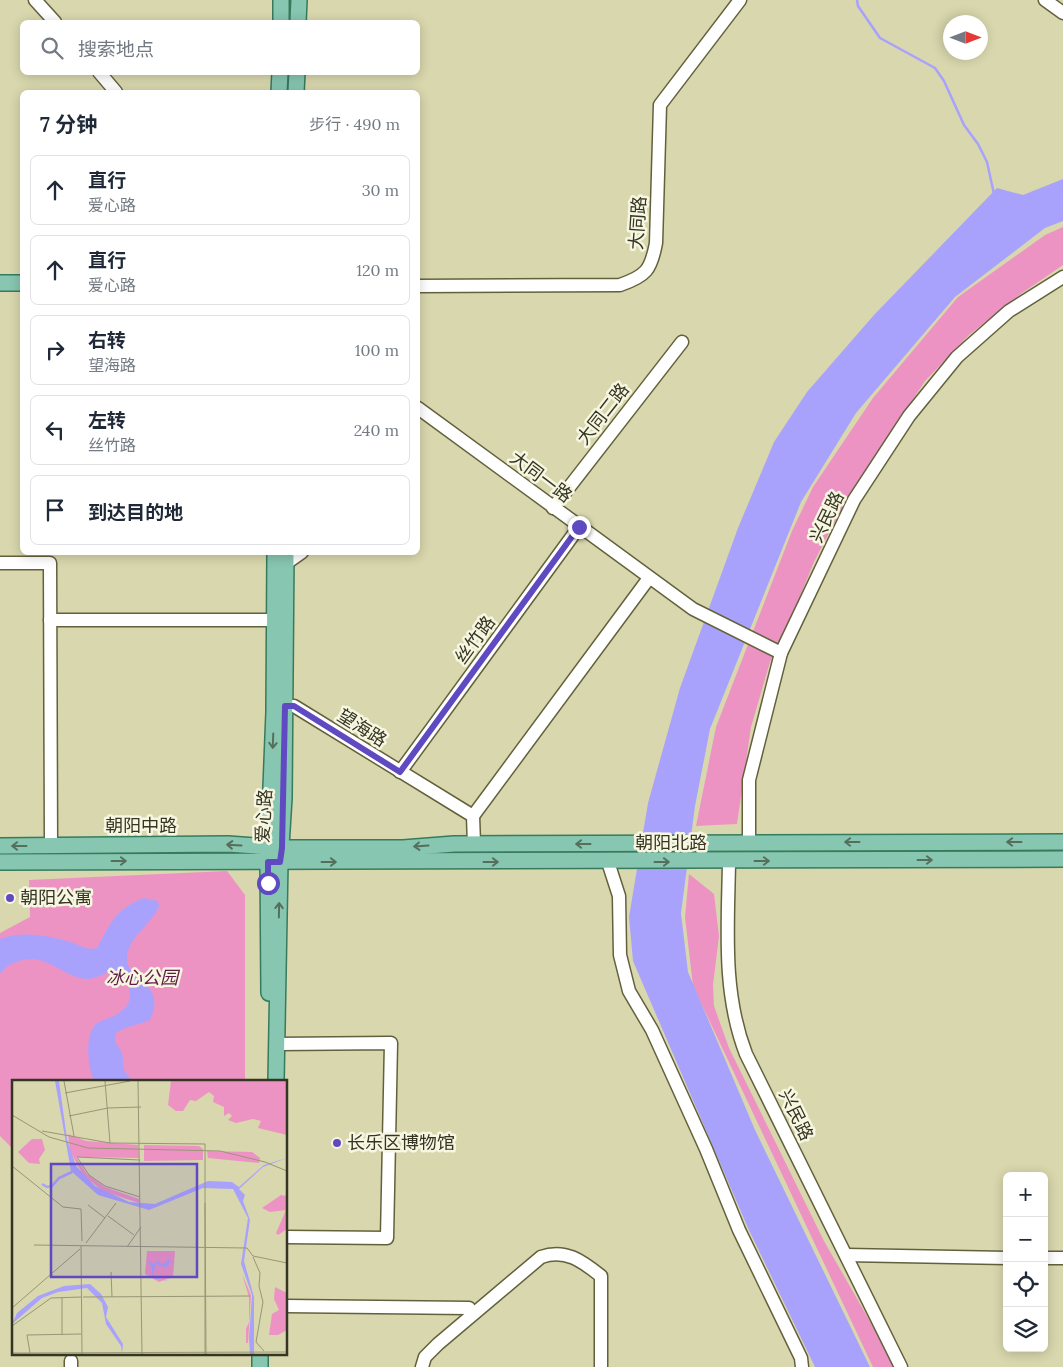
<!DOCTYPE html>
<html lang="zh">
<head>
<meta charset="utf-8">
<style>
  body { margin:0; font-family:Lora,"Noto Sans SC",serif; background:#f2f2f3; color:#1f2937 }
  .controls { position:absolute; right:15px; bottom:15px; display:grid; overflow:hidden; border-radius:8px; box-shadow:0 2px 12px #0003 }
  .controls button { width:45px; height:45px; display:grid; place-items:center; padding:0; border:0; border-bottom:1px solid #e0e1e3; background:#fff; color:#1f2937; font:25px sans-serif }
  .compass { position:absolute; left:943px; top:15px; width:45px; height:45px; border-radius:50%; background:#fff; box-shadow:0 2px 12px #0003; rotate:90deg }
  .stop { position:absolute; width:15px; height:15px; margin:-11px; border:4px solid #604ac2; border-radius:50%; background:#fff }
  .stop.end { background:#604ac2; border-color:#fff; box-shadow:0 1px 5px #0008 }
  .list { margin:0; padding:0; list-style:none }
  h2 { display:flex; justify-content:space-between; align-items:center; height:65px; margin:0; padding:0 20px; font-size:21px }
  h2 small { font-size:16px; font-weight:400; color:#747a83 }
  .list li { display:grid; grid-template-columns:32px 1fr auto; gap:15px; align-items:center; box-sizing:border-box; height:70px; margin:0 10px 10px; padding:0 10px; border:1px solid #e0e1e3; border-radius:8px }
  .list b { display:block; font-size:19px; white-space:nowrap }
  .list p { margin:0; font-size:16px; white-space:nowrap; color:#747a83 }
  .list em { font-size:16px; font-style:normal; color:#747a83 }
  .icon { flex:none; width:28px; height:28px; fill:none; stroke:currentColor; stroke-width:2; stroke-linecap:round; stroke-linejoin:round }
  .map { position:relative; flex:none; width:1063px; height:1367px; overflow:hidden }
  .search { position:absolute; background:#fff; box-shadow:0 2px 12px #0003; left:20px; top:20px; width:400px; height:55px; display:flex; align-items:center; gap:12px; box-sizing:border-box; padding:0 18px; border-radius:8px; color:#747a83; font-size:19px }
  .panel { position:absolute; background:#fff; box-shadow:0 2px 12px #0003; left:20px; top:90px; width:400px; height:465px; border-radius:8px }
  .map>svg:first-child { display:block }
  .green { fill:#ed93c4 }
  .water { fill:#a9a2fd }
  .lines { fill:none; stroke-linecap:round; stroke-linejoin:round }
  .stream { stroke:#a9a2fd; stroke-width:2.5 }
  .minor-casing { stroke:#63613c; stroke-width:15 }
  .major-casing { stroke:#367b5d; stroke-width:18 }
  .minor { stroke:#fff; stroke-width:12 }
  .major { stroke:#87c6b0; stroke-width:15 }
  .oneway { stroke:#566f5c }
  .route { stroke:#604ac2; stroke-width:6 }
  .poi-dot { fill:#604ac2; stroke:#f6f6e1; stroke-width:2 }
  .labels { text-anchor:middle; stroke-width:5; stroke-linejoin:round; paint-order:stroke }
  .street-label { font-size:18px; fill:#353524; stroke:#f6f6e1 }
  .poi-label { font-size:18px; fill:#353524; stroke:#f6f6e1; text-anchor:start }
  .park-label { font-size:18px; font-style:italic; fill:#621a47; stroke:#f6f6e1 }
  .inset-river { fill:none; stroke:#a9a2fd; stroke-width:2.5 }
  .inset-road { fill:none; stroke:#979676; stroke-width:1 }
  .view { fill:#604ac2; fill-opacity:0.15; stroke:#604ac2; stroke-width:2.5 }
  .inset-edge { fill:none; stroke:#353524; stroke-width:2.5 }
</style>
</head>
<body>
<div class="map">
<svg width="1063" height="1367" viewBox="0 0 1063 1367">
  <rect width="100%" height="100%" fill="#d8d7ad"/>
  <g class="green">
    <path d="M1063,227V265L1022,293L969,335L925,381L844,504L814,562L787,628L770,662L751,727L737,824L696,826L716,727L792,531L813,487L873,398L958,297L1045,235Z"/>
    <path d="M227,871L245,895V1081H14V1150L0,1136V933L30,917L29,880Z"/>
    <path d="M689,874L714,894L719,936L713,985L714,1006L729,1048L824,1241L896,1367H873L693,986L685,917Z"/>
  </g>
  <g class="water">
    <path d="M1063,179V221L1045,228L955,297L856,413L801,502L710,729L695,806L681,913L688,972L755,1130L870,1367H815L748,1228L633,961L629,917L648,803L680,688L738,528L774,442L807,392L874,315L997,188L1023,195Z"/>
    <path d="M144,898L158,901L159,906C152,925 128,936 127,958C126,983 168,981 150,1020C139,1025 125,1026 116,1033L115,1042L122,1052L124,1070L132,1081H94C88,1067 84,1036 96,1024C101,1020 108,1019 114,1016C136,1005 133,987 119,972C106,970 97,980 85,979C60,975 45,952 19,961C10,964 5,967 0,974V939C20,931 46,935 67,941C77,943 86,951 97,948C111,923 115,909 144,898Z"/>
  </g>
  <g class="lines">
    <path class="stream" d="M857,0L858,6L880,38L935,68L944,81L964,125L978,144L987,162L994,194"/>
    <g class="minor-casing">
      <g id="minor">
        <path d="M35,0L55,22"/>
        <path d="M1045,0L1063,13"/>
        <path d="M99,72L116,92"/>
        <path d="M418,286L620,285C646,276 651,270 656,243L660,105L740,0"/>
        <path d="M418,408L693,609L781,653"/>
        <path d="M553,508L682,342"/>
        <path d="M0,563H50L51,845"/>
        <path d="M285,564L302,552"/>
        <path d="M50,620H275"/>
        <path d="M285,706H294L473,816L474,844"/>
        <path d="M400,772L579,527"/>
        <path d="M473,816L649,578"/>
        <path d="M749,843V780L781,653L854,500L909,416L957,357L1009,311L1063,277"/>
        <path d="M608,862L619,896L620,955L629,991L652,1030L706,1149L739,1230L801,1358L802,1367"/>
        <path d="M729,862C728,927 722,992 746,1054L901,1367"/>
        <path d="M277,1044L391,1043L387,1238L286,1237"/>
        <path d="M846,1255L1007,1258"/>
        <path d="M1044,1258H1063"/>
        <path d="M286,1306L469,1308"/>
        <path d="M71,1361V1367"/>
        <path d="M422,1367L425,1357L438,1344L541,1257C566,1248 583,1262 601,1276V1367"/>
      </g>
    </g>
    <g class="major-casing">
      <g id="major">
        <path d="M281,22V0"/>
        <path d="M298,22L299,0"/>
        <path d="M279,92L280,72"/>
        <path d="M296,92L297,72"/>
        <path d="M0,283H22"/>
        <path d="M0,846L228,844L282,848H403L454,844L1063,842"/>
        <path d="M0,862L1063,859"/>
        <path d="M269,993L268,862L274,712L275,552"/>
        <path d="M276,1081L280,862L284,798L286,552"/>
        <path d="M260,1367V1353"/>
      </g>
    </g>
    <use href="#minor" class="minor"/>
    <use href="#major" class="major"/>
  </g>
  <defs><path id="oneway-shaft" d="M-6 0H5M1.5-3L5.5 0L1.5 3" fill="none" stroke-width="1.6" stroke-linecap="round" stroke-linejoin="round" transform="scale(1.25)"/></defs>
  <g class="oneway">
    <use href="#oneway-shaft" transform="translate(273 741) rotate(92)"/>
    <use href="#oneway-shaft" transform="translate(852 842) rotate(180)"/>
    <use href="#oneway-shaft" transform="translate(1014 842) rotate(180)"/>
    <use href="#oneway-shaft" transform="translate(583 844) rotate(180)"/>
    <use href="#oneway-shaft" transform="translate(234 845) rotate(-177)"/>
    <use href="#oneway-shaft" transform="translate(19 846) rotate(180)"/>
    <use href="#oneway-shaft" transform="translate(421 846) rotate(176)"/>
    <use href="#oneway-shaft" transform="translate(925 860)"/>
    <use href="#oneway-shaft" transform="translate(119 861)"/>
    <use href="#oneway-shaft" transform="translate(762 861)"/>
    <use href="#oneway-shaft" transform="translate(329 862)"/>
    <use href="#oneway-shaft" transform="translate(491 862)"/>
    <use href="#oneway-shaft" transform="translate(662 862)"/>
    <use href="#oneway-shaft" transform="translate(279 910) rotate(-89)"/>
  </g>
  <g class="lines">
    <path class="route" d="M268,883V862H280L282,848L285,706H294L400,772L579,527"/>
  </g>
  <g class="poi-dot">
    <circle cx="10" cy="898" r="5"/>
    <circle cx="337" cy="1143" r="5"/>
  </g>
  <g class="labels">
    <g class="street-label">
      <text transform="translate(638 223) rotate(-86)" y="6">大同路</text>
      <text transform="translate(603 414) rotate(-52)" y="6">大同二路</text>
      <text transform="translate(541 477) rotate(37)" y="6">大同一路</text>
      <text transform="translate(827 517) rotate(-64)" y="6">兴民路</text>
      <text transform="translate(475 640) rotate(-54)" y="6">丝竹路</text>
      <text transform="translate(362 728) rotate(32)" y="6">望海路</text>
      <text transform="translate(264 816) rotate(-87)" y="6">爱心路</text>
      <text x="141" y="832">朝阳中路</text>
      <text x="671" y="849">朝阳北路</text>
      <text transform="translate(796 1115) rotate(64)" y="6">兴民路</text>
    </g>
    <g class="poi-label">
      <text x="20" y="904">朝阳公寓</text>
      <text x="347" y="1149">长乐区博物馆</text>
    </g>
    <g class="park-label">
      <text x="142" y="984">冰心公园</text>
    </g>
  </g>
  <g transform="translate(12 1080)">
    <rect width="275" height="275" fill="#d8d7ad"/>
    <path d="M159,1H275V55L246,48L249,41L241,39L224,43L216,40L220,36L217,33L212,36V27L201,22L202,16L197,12L184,21L178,20L171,31H164L156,25ZM56,54L74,61L126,65L127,78L64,77L75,94L93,107L127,119V123L91,111L71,95L58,71ZM20,59H30L33,70L27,79L28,84L17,83L6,72ZM132,65L187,66L191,69V80L132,81ZM195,71L240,72L248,78L247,83L196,78ZM275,112V149L266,155L264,153L274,130L258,132L250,128L269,115L273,116ZM135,171H163L161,197L147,202L133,194ZM230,194L239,215L236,263H234V249L237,242V217ZM263,207L275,213V250L266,255H257L260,234L267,230L262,219Z" fill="#ed93c4"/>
    <path d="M43,1H47L55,59L64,86L83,106L117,122L143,124L196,101L220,102L227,107L252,85L275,78L251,87L227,109L233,115L231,121L238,140L232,181L242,217V274H238L237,258L240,215L229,184L236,138L221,109L191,108L137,130L86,115L59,91ZM157,179L159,181L154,188L144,184L141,194L143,197L157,201L140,198V188L135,180L141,184L147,181L150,185ZM78,204L89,214L96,227L94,237L111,264L110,274L109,266L94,244L90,223L75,208L46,212L30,218L0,244L5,233L26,216L52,206Z" fill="#a9a2fd"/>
    <path class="inset-river" d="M30,104L35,107L40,106L47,98L60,92"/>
    <path class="inset-road" d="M52,1L62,56M93,1L98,63M126,1L130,274M53,13L118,1M0,35L37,57L76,68L208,71L253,82L275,91M57,36L96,28L129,27M30,51L98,63L193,64V123M0,86L51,127L69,129L70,161M128,117L93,106L77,95L65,77L128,80M76,125L93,138M96,136L122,155M74,163L104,123M22,165L235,168L241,176L275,183M69,166L70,274M115,167L129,147M241,177L248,193L247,206L251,222L244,262L252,271M99,192L100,217M50,217V255M71,217L238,216M0,228L68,169M0,246L39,218L69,217M0,273L275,272M18,273L15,255L69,254M193,274V123L194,274"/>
    <path class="view" d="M39,84H185V197H39Z"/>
    <rect width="275" height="275" class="inset-edge"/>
  </g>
</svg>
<div class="controls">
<button>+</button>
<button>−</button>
<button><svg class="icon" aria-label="locate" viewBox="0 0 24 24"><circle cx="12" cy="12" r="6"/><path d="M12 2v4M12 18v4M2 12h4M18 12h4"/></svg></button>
<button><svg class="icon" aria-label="layers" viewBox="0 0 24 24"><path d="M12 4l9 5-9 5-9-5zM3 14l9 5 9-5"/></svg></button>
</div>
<svg class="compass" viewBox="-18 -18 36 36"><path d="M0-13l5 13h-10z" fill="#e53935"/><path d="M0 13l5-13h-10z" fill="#747a83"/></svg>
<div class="stop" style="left:268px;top:883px"></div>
<div class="stop end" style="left:579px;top:527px"></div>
<div class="search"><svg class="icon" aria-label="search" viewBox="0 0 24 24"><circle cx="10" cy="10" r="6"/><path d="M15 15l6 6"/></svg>搜索地点</div>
<section class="panel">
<h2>7 分钟<small>步行 · 490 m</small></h2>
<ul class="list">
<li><svg class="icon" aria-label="ahead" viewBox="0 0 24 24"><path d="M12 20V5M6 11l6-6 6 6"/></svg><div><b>直行</b><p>爱心路</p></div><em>30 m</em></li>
<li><svg class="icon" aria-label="ahead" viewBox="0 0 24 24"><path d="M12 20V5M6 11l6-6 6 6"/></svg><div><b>直行</b><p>爱心路</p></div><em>120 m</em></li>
<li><svg class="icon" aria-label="right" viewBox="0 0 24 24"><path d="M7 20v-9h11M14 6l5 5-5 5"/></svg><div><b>右转</b><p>望海路</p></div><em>100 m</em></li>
<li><svg class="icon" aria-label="left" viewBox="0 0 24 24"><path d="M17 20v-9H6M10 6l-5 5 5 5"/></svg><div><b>左转</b><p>丝竹路</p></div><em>240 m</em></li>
<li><svg class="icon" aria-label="arrive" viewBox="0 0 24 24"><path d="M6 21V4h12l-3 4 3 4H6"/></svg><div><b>到达目的地</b></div></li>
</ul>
</section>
</div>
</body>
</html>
